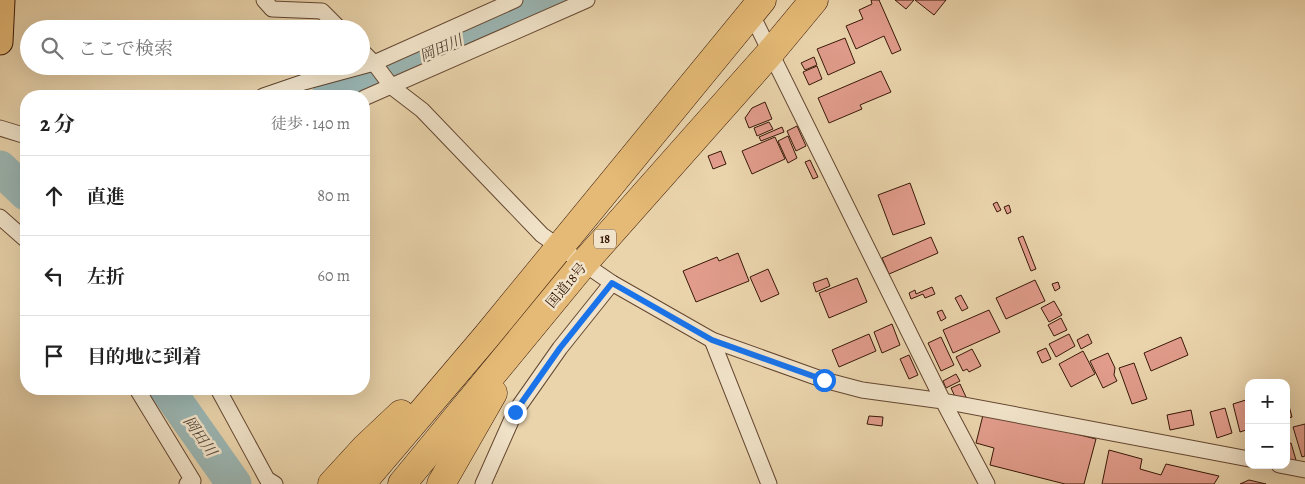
<!DOCTYPE html>
<html lang="ja">
<head>
<meta charset="utf-8">
<style>
  body { margin:0; font-family:Alegreya,"Noto Serif JP",serif; background:#f2f2f2; color:#222 }
  .controls { position:absolute; right:15px; bottom:15px; display:grid; overflow:hidden; border-radius:10px; box-shadow:0 5px 20px #0002 }
  .controls button { width:45px; height:45px; display:grid; place-items:center; padding:0; border:0; border-bottom:1px solid #e0e0e0; background:#fff; color:#222; font:25px sans-serif }
  .stop { position:absolute; width:15px; height:15px; margin:-11px; border:4px solid #1a73e8; border-radius:50%; background:#fff }
  .stop.end { background:#1a73e8; border-color:#fff; box-shadow:0 1px 5px #0008 }
  .list { margin:0; padding:0; list-style:none }
  h2 { display:flex; justify-content:space-between; align-items:center; height:65px; margin:0; padding:0 20px; font-size:21px }
  h2 small { font-size:16px; font-weight:400; color:#767676 }
  .list li { display:grid; grid-template-columns:32px 1fr auto; gap:15px; align-items:center; box-sizing:border-box; height:80px; padding:0 20px; border-top:1px solid #e0e0e0 }
  .list b { display:block; font-size:19px; white-space:nowrap }
  .list em { font-size:16px; font-style:normal; color:#767676 }
  .icon { flex:none; width:28px; height:28px; fill:none; stroke:currentColor; stroke-width:2; stroke-linecap:round; stroke-linejoin:round }
  .map { position:relative; flex:none; width:1305px; height:484px; overflow:hidden }
  .search { position:absolute; background:#fff; box-shadow:0 5px 20px #0002; left:20px; top:20px; width:350px; height:55px; display:flex; align-items:center; gap:12px; box-sizing:border-box; padding:0 18px; border-radius:28px; color:#767676; font-size:19px }
  .panel { position:absolute; background:#fff; box-shadow:0 5px 20px #0002; left:20px; top:90px; width:350px; height:305px; border-radius:20px }
  .map>svg:first-child { display:block }
  .lines { fill:none; stroke-linecap:round; stroke-linejoin:round }
  .river { stroke:#9bb6b3; stroke-width:35 }
  .building { fill:#e19c8b; stroke:#381808 }
  .street-casing { stroke:#644731; stroke-width:17 }
  .primary-casing { stroke:#381808; stroke-width:27 }
  .highway-casing { stroke:#381808; stroke-width:29 }
  .street { stroke:#f1e3c9; stroke-width:15 }
  .primary { stroke:#e5ba76; stroke-width:25 }
  .highway { stroke:#e5ba76; stroke-width:28 }
  .route { stroke:#1a73e8; stroke-width:6 }
  .labels { text-anchor:middle; stroke-width:5; stroke-linejoin:round; paint-order:stroke }
  .shield { fill:#f1e3c9; stroke:#705542; stroke-width:1 }
  .shield-label { font-size:12px; font-weight:bold; fill:#381808 }
  .street-label { font-size:14px; fill:#381808; stroke:#f1e3c9 }
  .water-label { font-size:15px; font-style:italic; fill:#56473b; stroke:#f1e3c9 }
</style>
</head>
<body>
<div class="map">
<svg width="1305" height="484" viewBox="0 0 1305 484">
  <rect width="100%" height="100%" fill="#ead4ac"/>
  <filter id="stains"><feTurbulence type="fractalNoise" baseFrequency=".004" numOctaves="4"/><feColorMatrix values="0 0 0 0 .2 0 0 0 0 .09 0 0 0 0 .02 0 0 0 .5 -.17"/></filter>
  <radialGradient id="worn" r=".72"><stop offset=".6" stop-color="#630" stop-opacity="0"/><stop offset="1" stop-color="#630" stop-opacity=".3"/></radialGradient>
  <g class="lines">
    <g class="river">
      <path d="M329,96L400,68L554,0"/>
      <path d="M0,168L26,193"/>
      <path d="M167,389L234,484"/>
    </g>
  </g>
  <g class="building">
    <path d="M871,0H879L901,50L892,54L884,36L856,49L846,26L863,19L859,10L872,4Z"/>
    <path d="M895,0H914L906,9Z"/>
    <path d="M915,0H946L934,15Z"/>
    <path d="M845,38L855,63L828,75L817,49Z"/>
    <path d="M814,57L817,65L805,70L801,63Z"/>
    <path d="M817,66L822,79L809,85L803,72Z"/>
    <path d="M881,71L891,92L860,105L862,109L829,123L818,98Z"/>
    <path d="M765,102L772,119L749,128L745,118L752,108Z"/>
    <path d="M769,122L773,129L757,136L754,128Z"/>
    <path d="M797,126L806,146L796,151L787,131Z"/>
    <path d="M782,127L784,132L761,141L759,137Z"/>
    <path d="M788,136L797,158L788,163L778,141Z"/>
    <path d="M775,137L785,159L752,174L742,151Z"/>
    <path d="M721,151L726,164L713,169L708,156Z"/>
    <path d="M810,160L818,177L813,179L805,162Z"/>
    <path d="M910,183L925,224L893,235L878,195Z"/>
    <path d="M997,202L1001,210L997,212L993,204Z"/>
    <path d="M1009,205L1011,212L1007,214L1004,207Z"/>
    <path d="M1023,236L1036,269L1031,271L1018,238Z"/>
    <path d="M931,237L938,253L889,274L882,258Z"/>
    <path d="M738,253L749,281L696,302L683,271L717,257L719,261Z"/>
    <path d="M768,269L779,294L761,302L750,277Z"/>
    <path d="M827,278L830,286L816,292L813,283Z"/>
    <path d="M857,278L867,302L829,318L819,293Z"/>
    <path d="M1035,280L1045,301L1006,319L996,298Z"/>
    <path d="M1058,282L1060,288L1055,291L1052,284Z"/>
    <path d="M932,287L935,294L925,298L923,294L911,299L909,293L915,290L916,294Z"/>
    <path d="M961,295L968,308L962,311L955,298Z"/>
    <path d="M1054,301L1062,315L1049,322L1041,308Z"/>
    <path d="M942,310L946,318L941,321L937,312Z"/>
    <path d="M989,310L1000,332L953,353L943,330Z"/>
    <path d="M1061,318L1067,330L1054,336L1048,325Z"/>
    <path d="M892,324L900,345L882,353L874,332Z"/>
    <path d="M869,334L876,351L839,367L832,350Z"/>
    <path d="M1069,334L1075,346L1056,357L1049,344Z"/>
    <path d="M1088,334L1092,343L1081,349L1077,340Z"/>
    <path d="M941,337L954,365L941,371L928,343Z"/>
    <path d="M1181,337L1188,355L1151,371L1144,353Z"/>
    <path d="M1046,348L1051,359L1042,363L1037,352Z"/>
    <path d="M972,349L981,366L969,372L967,369L963,371L956,357Z"/>
    <path d="M1083,351L1095,374L1071,387L1059,364Z"/>
    <path d="M1108,353L1115,368L1114,375L1117,381L1103,388L1090,361Z"/>
    <path d="M909,355L918,375L909,379L900,359Z"/>
    <path d="M1134,363L1147,399L1132,404L1119,368Z"/>
    <path d="M956,374L960,381L946,388L943,381Z"/>
    <path d="M960,384L966,397L957,401L951,388Z"/>
    <path d="M1286,395L1292,417L1286,419Z"/>
    <path d="M1249,399V429L1240,432L1233,404Z"/>
    <path d="M1225,408L1232,433L1217,438L1210,412Z"/>
    <path d="M1191,410L1194,425L1170,430L1167,415Z"/>
    <path d="M984,411L1096,439L1084,484H1065L990,465L994,448L976,443Z"/>
    <path d="M869,416L883,417L882,426L867,424Z"/>
    <path d="M1305,424V456L1302,457L1293,427Z"/>
    <path d="M1291,443L1296,460L1286,463V445Z"/>
    <path d="M1109,450L1142,459L1140,469L1161,475L1166,464L1219,476L1214,484H1102Z"/>
    <path d="M1249,480L1266,484H1240Z"/>
  </g>
  <g class="lines">
    <g class="street-casing">
      <g id="street">
        <path d="M264,0L272,9L322,11L340,29"/>
        <path d="M749,9L943,401L987,484"/>
        <path d="M361,50L374,63L392,87L422,110L542,235L612,283L712,340L824,380L862,390L943,401L1249,459"/>
        <path d="M263,96L304,82L374,63L515,0"/>
        <path d="M364,98L587,0"/>
        <path d="M0,128L26,136"/>
        <path d="M0,217L26,240"/>
        <path d="M712,340L769,484"/>
        <path d="M137,389L193,481L187,484"/>
        <path d="M218,389L267,479L275,484"/>
        <path d="M1279,465L1305,470"/>
        <path d="M483,484L515,412L560,348L612,283"/>
      </g>
    </g>
    <g class="primary-casing">
      <path id="primary" d="M0,42L2,0"/>
    </g>
    <g class="highway-casing">
      <g id="highway">
        <path d="M332,484L365,448L401,414"/>
        <path d="M361,484L486,337L762,0"/>
        <path d="M402,484L583,264L770,53L814,0"/>
        <path d="M441,484L493,393"/>
      </g>
    </g>
    <use href="#street" class="street"/>
    <use href="#primary" class="primary"/>
    <use href="#highway" class="highway"/>
  </g>
  <g class="lines">
    <path class="route" d="M515,412L560,348L612,283L712,340L824,380"/>
  </g>
  <g class="labels">
    <rect class="shield" x="594" y="229.5" width="22" height="19" rx="4"/>
    <g class="shield-label">
      <text x="605" y="243">18</text>
    </g>
    <g class="street-label">
      <text transform="translate(566 285) rotate(-50)" y="5">国道18号</text>
    </g>
    <g class="water-label">
      <text transform="translate(441 48) rotate(-23)" y="5">岡田川</text>
      <text transform="translate(200 436) rotate(55)" y="5">岡田川</text>
    </g>
  </g>
  <rect width="100%" height="100%" filter="url(#stains)"/>
  <rect width="100%" height="100%" fill="url(#worn)"/>
</svg>
<div class="controls">
<button>+</button>
<button>−</button>
</div>
<div class="stop" style="left:824px;top:380px"></div>
<div class="stop end" style="left:515px;top:412px"></div>
<div class="search"><svg class="icon" aria-label="search" viewBox="0 0 24 24"><circle cx="10" cy="10" r="6"/><path d="M15 15l6 6"/></svg>ここで検索</div>
<section class="panel">
<h2>2 分<small>徒歩 · 140 m</small></h2>
<ul class="list">
<li><svg class="icon" aria-label="ahead" viewBox="0 0 24 24"><path d="M12 20V5M6 11l6-6 6 6"/></svg><div><b>直進</b></div><em>80 m</em></li>
<li><svg class="icon" aria-label="left" viewBox="0 0 24 24"><path d="M17 20v-9H6M10 6l-5 5 5 5"/></svg><div><b>左折</b></div><em>60 m</em></li>
<li><svg class="icon" aria-label="arrive" viewBox="0 0 24 24"><path d="M6 21V4h12l-3 4 3 4H6"/></svg><div><b>目的地に到着</b></div></li>
</ul>
</section>
</div>
</body>
</html>
